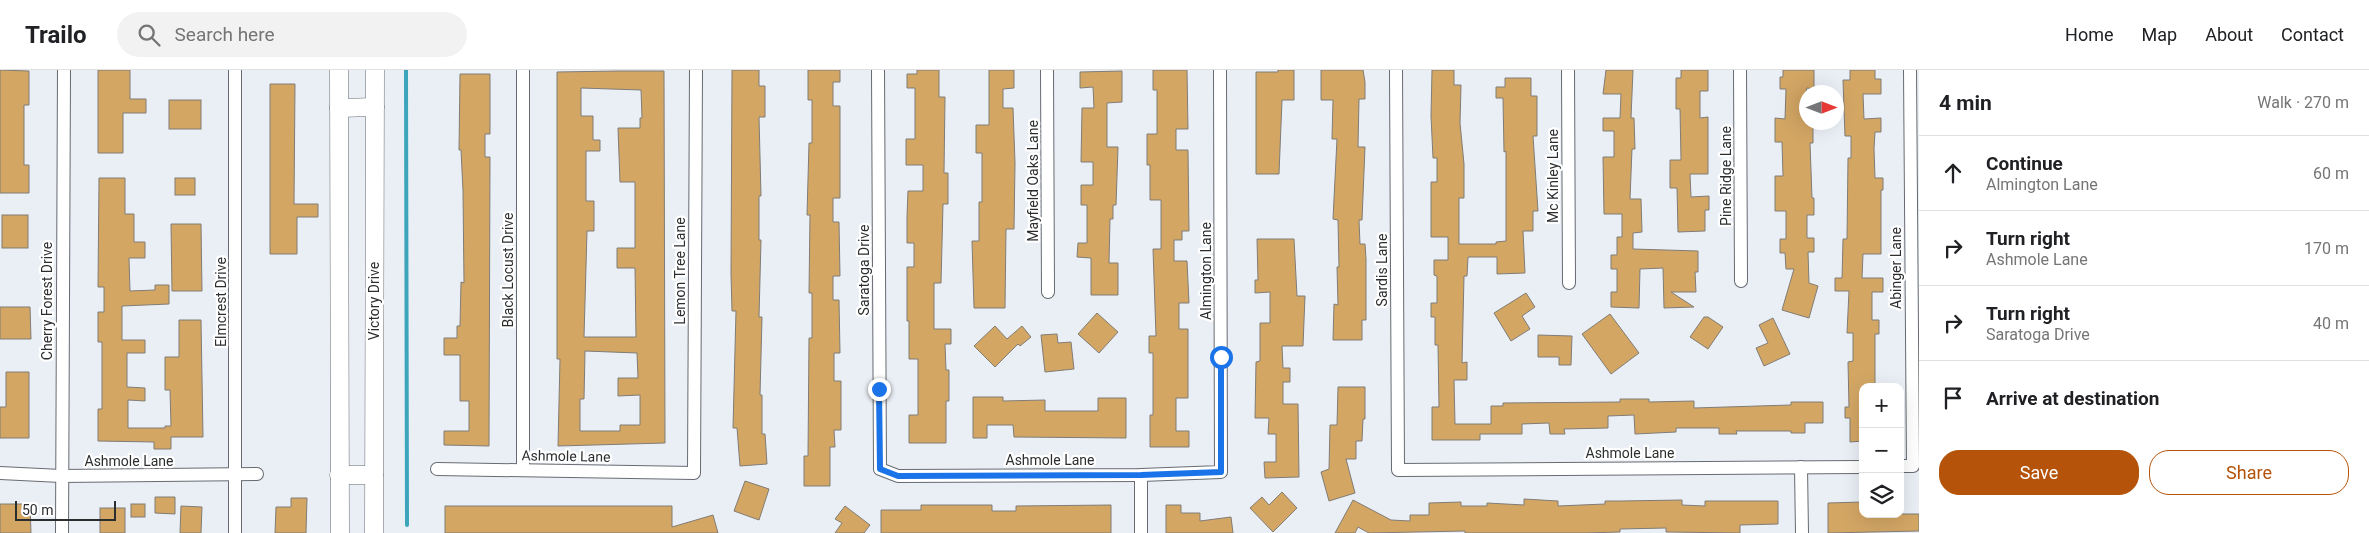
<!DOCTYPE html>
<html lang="en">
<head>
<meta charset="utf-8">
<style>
  body { margin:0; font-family:Roboto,sans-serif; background:#f2f2f2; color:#202124 }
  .controls { position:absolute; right:15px; bottom:15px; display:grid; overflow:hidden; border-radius:10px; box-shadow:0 5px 20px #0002 }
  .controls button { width:45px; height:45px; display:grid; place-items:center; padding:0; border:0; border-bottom:1px solid #e0e0e0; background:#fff; color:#202124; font:25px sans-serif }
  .compass { position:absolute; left:1799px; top:15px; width:45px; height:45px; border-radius:50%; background:#fff; box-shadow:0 5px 20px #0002; rotate:90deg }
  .scale { position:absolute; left:15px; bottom:12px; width:101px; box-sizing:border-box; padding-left:5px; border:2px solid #2b2d2f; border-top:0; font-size:14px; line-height:18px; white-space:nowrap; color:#2b2d2f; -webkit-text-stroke:4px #fff; paint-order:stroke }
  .stop { position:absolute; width:15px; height:15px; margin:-11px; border:4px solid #1a73e8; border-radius:50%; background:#fff }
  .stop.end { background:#1a73e8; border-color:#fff; box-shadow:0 1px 5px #0008 }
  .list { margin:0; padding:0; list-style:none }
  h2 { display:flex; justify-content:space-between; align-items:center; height:65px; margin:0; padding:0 20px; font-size:21px }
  h2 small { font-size:16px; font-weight:400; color:#757577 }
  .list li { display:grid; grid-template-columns:32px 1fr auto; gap:15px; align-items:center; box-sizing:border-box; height:75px; padding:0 20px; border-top:1px solid #e0e0e0 }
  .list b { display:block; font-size:19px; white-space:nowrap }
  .list p { margin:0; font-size:16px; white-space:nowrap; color:#757577 }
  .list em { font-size:16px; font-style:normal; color:#757577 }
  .actions { display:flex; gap:10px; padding:15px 20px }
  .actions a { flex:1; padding:11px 0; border:1px solid #b45309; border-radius:20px; text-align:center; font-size:18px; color:#b45309 }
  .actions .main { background:#b45309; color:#fff }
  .icon { flex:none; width:28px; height:28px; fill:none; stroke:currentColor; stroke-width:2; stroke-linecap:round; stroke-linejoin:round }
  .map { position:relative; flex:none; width:1919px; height:463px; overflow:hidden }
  header { display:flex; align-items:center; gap:30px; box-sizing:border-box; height:70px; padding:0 25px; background:#fff; border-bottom:1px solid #e0e0e0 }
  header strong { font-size:24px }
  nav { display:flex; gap:28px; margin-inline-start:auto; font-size:18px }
  .search { width:350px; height:45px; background:#f2f2f2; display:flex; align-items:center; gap:12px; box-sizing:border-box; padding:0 18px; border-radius:28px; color:#757577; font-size:19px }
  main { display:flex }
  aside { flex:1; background:#fff }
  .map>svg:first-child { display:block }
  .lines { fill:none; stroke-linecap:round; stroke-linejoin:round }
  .stream { stroke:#3ca5bc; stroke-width:4 }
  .building { fill:#d3a664; stroke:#807c76; fill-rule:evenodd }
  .minor-casing { stroke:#676b71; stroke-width:14 }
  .secondary-casing { stroke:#676b71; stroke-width:19 }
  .minor { stroke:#fff; stroke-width:12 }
  .secondary { stroke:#fff; stroke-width:18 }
  .route { stroke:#1a73e8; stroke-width:6 }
  .labels { text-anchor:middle; stroke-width:4.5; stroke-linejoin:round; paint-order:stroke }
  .street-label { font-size:14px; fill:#2b2d2f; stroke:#fff }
</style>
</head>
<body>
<header>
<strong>Trailo</strong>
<div class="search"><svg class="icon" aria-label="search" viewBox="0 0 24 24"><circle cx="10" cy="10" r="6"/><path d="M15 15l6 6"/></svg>Search here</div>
<nav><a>Home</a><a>Map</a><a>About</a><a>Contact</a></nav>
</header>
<main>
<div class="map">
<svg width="1919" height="463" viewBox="0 0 1919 463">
  <rect width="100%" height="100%" fill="#eaeff5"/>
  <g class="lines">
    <path class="stream" d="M406,0L407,455"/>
  </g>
  <g class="building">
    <path d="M0,0L29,1V35H24V95H29V123H0Z"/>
    <path d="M98,0H130V29H146V43H123V83H98Z"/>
    <path d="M732,0H759V16H765V47H759L761,126H759V170H761L759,247H762L760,325H762V364H765L767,394L740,396L737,358H733L736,241H732L731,204Z"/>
    <path d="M808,0H840V12H833V36H840V128H833V152H839L840,206H833V230H839L840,283H834V311H841V360H834L835,377H830V416H804V386H808L809,268H812V223H809L810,145H807L809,73H812V30H808Z"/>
    <path d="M917,0H939V27H945L944,103H948V134H943L941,213H934V259H951V274H945L946,300H949V331H946V373H909V345H918V289H909V251H907V197H914V173H907V146L908,121H923V95H906V69H915V18H907V4H917Z"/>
    <path d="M989,0H1014V18L1003,19V38H1013L1015,93L1014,159H1006L1005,238H974L972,171H979V132H982V83H976V55H989Z"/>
    <path d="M1153,0H1187L1188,59H1176V80H1188L1189,161H1182V170H1174V191H1187L1189,233H1179V259H1188V328H1176V361H1189V377H1150V345H1153V283H1149V266H1156L1153,179H1161V130H1150V95H1147V64H1157V20H1153Z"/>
    <path d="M1278,0H1294V30H1282L1279,104H1256V2H1278Z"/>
    <path d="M1321,0H1363L1365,12V29H1359L1358,77H1365L1362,150H1359L1360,174H1365L1366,189V250H1362V270H1333L1334,234L1338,235L1337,197H1339L1338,150L1333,149L1337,69H1332L1333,30H1321Z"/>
    <path d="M1432,0H1454V15H1461L1460,53L1464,94V128H1459V174H1496V172L1506,171V81L1504,82L1503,28H1496V17H1505V8H1531V26H1537V66H1533L1538,141H1533V161H1523L1525,203L1497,204V187H1468L1467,206H1464L1462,293L1467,292V310H1454L1455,354H1491V336H1503V333L1620,332V329H1649V332L1694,331V338L1791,335V332H1823V353H1805V363H1791V361H1736L1737,364H1719V358H1676V362L1635,364L1634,345L1608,346V358L1564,359L1565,364H1550L1549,353L1522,354V364H1480V370H1432V337H1439L1438,275H1435V247H1431V233H1437V206L1434,205V190H1448V167H1431V112H1437V88H1433L1431,46Z"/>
    <path d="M1606,0H1633L1631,48H1634L1635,79H1632L1630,129H1641L1642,162L1633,163V179L1698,181V202H1695L1696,222H1671L1694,237L1664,238L1663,198L1640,199L1639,238L1611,237V222H1617V199H1611V185H1617V167H1622V144H1604L1603,87H1614V61H1603V48H1620L1621,24H1603Z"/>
    <path d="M1681,0H1708V21H1700V48L1708,47V104H1690L1691,127L1709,126V140H1705V161L1678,162L1677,118H1670V90H1681L1680,39H1676V8H1681Z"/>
    <path d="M1783,0H1814V19L1807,18L1806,22V52H1813V73H1810L1812,128H1814V145H1807V168H1814V182H1808L1809,213L1818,216L1809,248L1782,240L1794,199H1786L1785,183H1780V169H1786V141H1775V106H1783L1782,72H1775V48L1785,49L1786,19H1780V7H1783Z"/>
    <path d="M1850,0H1875V9H1881V24H1863L1864,49L1881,48V62H1875L1874,79L1875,108H1883V120H1881V184H1863L1862,208H1883V222H1872V250H1879V264H1875V317H1863V371L1850,372V348H1845V337H1849L1848,292L1853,291V263H1847L1849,221H1835V208H1842L1843,169H1847L1848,88H1851V66H1845L1843,10H1850Z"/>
    <path d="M617,1H664L665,373L558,376L560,289H557V2ZM581,18L641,20L642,48H640V58H618L620,112H635V178H617V198H635L636,267H584L587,161H594V131H586V81H600V70H593V46H581ZM585,281L637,283L638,308H618V326L640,325V355H620V361H580V329H584Z"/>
    <path d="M1122,1V32L1107,33V77H1118L1116,135H1113V149H1110L1109,193H1118V225H1091V188L1077,187L1078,173H1087V135H1081V115H1093V92H1081L1082,38H1094L1093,17L1080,18V2Z"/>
    <path d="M460,4H490V64H485V87H490L489,376L444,375V361H469V331H460V285H444V268H457V256H460L461,212L464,213L463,121L461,80H459Z"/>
    <path d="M270,14H295L294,134H318V147H297V184H270Z"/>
    <rect x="169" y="30" width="32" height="29"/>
    <path d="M99,108H125V144H134V172H145V188H129L130,221L155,220V215H169V234L122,236V270H145V283H127V317L145,318V331L128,330V358H165V356H171L170,320H165V287H179V250H201L203,367H171V379H154V372L98,371V339H102V272H98V242H104V217H98Z"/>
    <rect x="175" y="108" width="20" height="17"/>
    <rect x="2" y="145" width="26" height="33"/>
    <path d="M171,154H201L202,221H172Z"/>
    <path d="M1257,169H1294L1297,226H1305L1303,276H1282L1283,298H1290V312H1283V334H1298L1299,407L1265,408L1264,392H1276V364H1268L1269,348H1255L1256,292L1260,291V253H1270V222L1255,223V210H1258Z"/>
    <path d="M1526,223L1535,237L1522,246L1530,259L1511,271L1494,243Z"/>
    <path d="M0,237H30L31,269H0Z"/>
    <path d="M1097,243L1118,262L1099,283L1078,264Z"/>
    <path d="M1610,244L1639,283L1611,304L1582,264Z"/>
    <path d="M1704,247H1708L1723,257L1708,279L1690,267Z"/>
    <path d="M1773,248L1790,284L1764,296L1756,278L1768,273L1759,255Z"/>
    <path d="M995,256L1007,269L1022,256L1031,267L1020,276L1018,274L995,297L974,276Z"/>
    <path d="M1057,264L1058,273L1071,272L1074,299L1045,302L1041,265Z"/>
    <path d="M1538,265L1572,266L1571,295H1559V287H1538Z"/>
    <path d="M6,302H29V368H0V337H6Z"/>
    <path d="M1338,317H1365V349H1363L1362,371H1356V389H1346L1355,423L1329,431L1321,402L1329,399L1330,355H1337Z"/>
    <path d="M973,327H1003V331L1045,330V341H1098V328H1126V368L1014,367L1013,355H987V368H973Z"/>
    <path d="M745,411L769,419L759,450L734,441Z"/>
    <path d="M1282,422L1297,438L1273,462L1250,438L1262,427L1269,435Z"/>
    <path d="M155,427H175V444L155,443Z"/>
    <path d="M291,428H307L306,463H275L276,437H291Z"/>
    <path d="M1524,429L1558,431V436L1605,434V431H1620L1682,430V435L1705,436V431H1778V454L1740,455V463L1666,462V458L1620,459V462L1584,463H1465V461L1369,463L1358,457L1355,463H1335L1353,430L1391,450L1410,451V445H1429V433L1461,432V436H1487V433L1524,435Z"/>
    <path d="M1862,432V444H1919V461L1828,463V433Z"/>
    <path d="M0,434H30L31,463H0Z"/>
    <rect x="131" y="434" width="14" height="13"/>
    <path d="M921,435H992V441H1016V436L1111,435V463H881V440H921Z"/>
    <path d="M1166,435H1181V443H1200V451L1231,447L1233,463H1166Z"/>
    <path d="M181,436L202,437L201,463H180Z"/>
    <path d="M445,436H672V457L713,445L718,463H445Z"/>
    <path d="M845,436L870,455L864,463H835L842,453L835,449Z"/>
    <rect x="100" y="438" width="25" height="25"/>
  </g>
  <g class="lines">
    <g class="minor-casing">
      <g id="minor">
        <path d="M878,0L880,399L898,406L1141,405L1221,402L1220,0"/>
        <path d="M1047,0L1048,222"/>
        <path d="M1396,0L1398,400L1863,397"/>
        <path d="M1568,0L1569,213"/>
        <path d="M1740,0L1741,211"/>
        <path d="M1900,396H1913L1910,0"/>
        <path d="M1801,397L1802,463"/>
        <path d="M437,399L694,403L696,0"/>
        <path d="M523,400V0"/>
        <path d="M0,403L61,406L257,404"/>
        <path d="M1141,405V463"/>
        <path d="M62,463L64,0"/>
        <path d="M235,463V0"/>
      </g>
    </g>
    <g class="secondary-casing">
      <g id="secondary">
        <path d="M339,0L340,463"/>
        <path d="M339,38L375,37"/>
        <path d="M339,405H374"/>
        <path d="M374,463L375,0"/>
      </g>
    </g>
    <use href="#minor" class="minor"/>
    <use href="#secondary" class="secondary"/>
  </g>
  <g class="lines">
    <path class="route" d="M879,319L880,399L898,406L1141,405L1221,402V287"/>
  </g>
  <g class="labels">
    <g class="street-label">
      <text transform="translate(1553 106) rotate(-90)" y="5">Mc Kinley Lane</text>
      <text transform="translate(1726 106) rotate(-90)" y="5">Pine Ridge Lane</text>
      <text transform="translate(1033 111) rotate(-90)" y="5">Mayfield Oaks Lane</text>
      <text transform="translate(1896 198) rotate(-90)" y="5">Abinger Lane</text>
      <text transform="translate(508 200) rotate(-90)" y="5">Black Locust Drive</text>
      <text transform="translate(864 200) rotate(-90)" y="5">Saratoga Drive</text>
      <text transform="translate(1382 200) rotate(-90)" y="5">Sardis Lane</text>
      <text transform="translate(680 201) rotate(-90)" y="5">Lemon Tree Lane</text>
      <text transform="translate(1206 201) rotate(-90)" y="5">Almington Lane</text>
      <text transform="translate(47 231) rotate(-90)" y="5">Cherry Forest Drive</text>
      <text transform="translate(374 231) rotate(-90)" y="5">Victory Drive</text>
      <text transform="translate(221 232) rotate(-90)" y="5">Elmcrest Drive</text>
      <text x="1630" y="388">Ashmole Lane</text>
      <text transform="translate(566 386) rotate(1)" y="5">Ashmole Lane</text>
      <text x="1050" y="395">Ashmole Lane</text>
      <text x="129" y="396">Ashmole Lane</text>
    </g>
  </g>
</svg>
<div class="controls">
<button>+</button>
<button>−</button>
<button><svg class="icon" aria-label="layers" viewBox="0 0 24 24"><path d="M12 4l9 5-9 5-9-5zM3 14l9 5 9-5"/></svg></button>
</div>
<svg class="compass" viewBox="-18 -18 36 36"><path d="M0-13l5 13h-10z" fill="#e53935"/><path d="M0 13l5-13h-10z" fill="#757577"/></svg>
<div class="scale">50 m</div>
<div class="stop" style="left:1221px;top:287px"></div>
<div class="stop end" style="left:879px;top:319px"></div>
</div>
<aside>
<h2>4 min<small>Walk · 270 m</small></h2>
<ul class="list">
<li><svg class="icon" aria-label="ahead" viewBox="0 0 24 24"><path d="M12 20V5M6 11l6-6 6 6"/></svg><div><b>Continue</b><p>Almington Lane</p></div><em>60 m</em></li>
<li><svg class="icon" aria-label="right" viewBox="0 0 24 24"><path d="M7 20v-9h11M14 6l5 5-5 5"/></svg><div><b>Turn right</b><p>Ashmole Lane</p></div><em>170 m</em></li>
<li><svg class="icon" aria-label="right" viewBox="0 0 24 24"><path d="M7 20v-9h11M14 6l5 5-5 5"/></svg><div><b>Turn right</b><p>Saratoga Drive</p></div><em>40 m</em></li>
<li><svg class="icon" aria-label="arrive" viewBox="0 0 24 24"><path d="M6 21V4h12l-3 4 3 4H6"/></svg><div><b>Arrive at destination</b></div></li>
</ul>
<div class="actions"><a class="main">Save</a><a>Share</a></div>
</aside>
</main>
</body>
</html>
